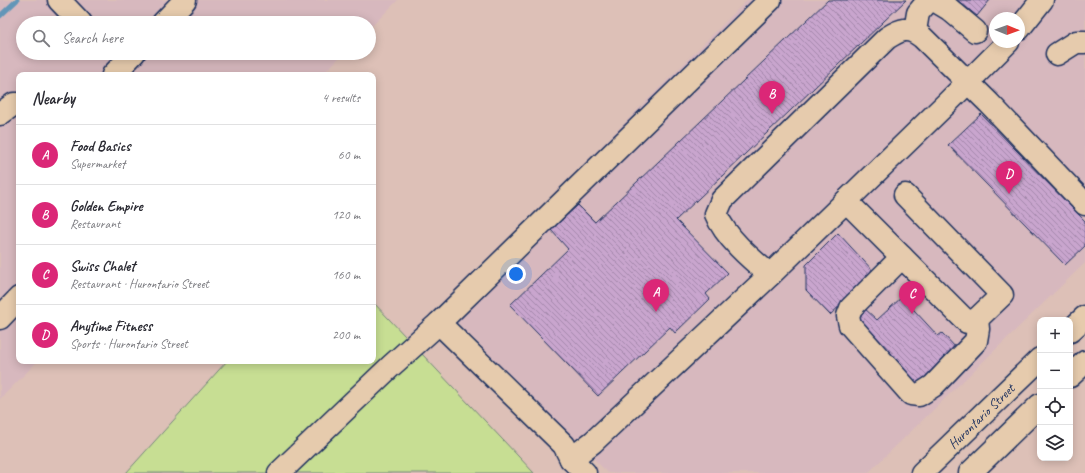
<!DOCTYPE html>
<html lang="en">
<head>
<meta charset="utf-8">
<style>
  body { margin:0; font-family:Caveat,sans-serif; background:#f2f2f3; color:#2b2b33 }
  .controls { position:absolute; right:12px; bottom:12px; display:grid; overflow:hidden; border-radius:8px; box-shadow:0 2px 10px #0003 }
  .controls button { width:36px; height:36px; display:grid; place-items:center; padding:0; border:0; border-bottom:1px solid #e1e1e2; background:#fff; color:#2b2b33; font:20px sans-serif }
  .compass { position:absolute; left:989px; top:12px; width:36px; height:36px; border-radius:50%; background:#fff; box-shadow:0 2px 10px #0003; rotate:91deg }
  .you { position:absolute; left:516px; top:274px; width:14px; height:14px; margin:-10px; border:3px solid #fff; border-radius:50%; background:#1a73e8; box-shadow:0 0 0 6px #1a73e833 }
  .badge { display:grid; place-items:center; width:26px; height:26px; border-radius:50%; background:#db2777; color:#fff; font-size:13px; font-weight:700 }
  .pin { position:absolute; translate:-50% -33px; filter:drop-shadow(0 1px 2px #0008) }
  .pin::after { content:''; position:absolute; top:21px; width:14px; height:12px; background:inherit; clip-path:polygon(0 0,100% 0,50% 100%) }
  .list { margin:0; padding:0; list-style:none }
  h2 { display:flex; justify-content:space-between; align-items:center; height:52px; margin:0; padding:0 16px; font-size:17px }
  h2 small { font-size:13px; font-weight:400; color:#7c7c81 }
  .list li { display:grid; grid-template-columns:26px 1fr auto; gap:12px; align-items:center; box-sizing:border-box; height:60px; padding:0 16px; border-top:1px solid #e1e1e2 }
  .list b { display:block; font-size:15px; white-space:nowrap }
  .list p { margin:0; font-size:13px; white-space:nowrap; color:#7c7c81 }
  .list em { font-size:13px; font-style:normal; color:#7c7c81 }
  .icon { flex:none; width:22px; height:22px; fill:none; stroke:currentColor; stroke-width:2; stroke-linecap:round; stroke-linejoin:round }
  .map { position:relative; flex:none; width:1085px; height:473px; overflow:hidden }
  .search { position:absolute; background:#fff; box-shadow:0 2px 10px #0003; left:16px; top:16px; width:360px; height:44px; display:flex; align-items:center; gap:10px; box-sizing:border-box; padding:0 14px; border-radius:22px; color:#7c7c81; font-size:15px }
  .panel { position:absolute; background:#fff; box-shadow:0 2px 10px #0003; left:16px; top:72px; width:360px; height:292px; border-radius:8px }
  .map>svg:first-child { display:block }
  .built { fill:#d7b8be; fill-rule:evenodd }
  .green { fill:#c7de93; stroke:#718678 }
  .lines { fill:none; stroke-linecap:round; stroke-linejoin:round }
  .stream { stroke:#6296b8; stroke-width:5 }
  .building { fill:url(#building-back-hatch); stroke:#1b2f5e }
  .minor-casing { stroke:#1b2f5e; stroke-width:25 }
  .major-casing { stroke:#1b2f5e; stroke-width:25 }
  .minor { stroke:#e6cbad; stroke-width:22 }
  .major { stroke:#e6cbad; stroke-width:22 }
  .labels { text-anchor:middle; stroke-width:3; stroke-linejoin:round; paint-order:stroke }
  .street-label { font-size:14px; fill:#1b2f5e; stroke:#e6cbad }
</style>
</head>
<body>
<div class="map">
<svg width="1085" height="473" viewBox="0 0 1085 473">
  <defs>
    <pattern id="building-back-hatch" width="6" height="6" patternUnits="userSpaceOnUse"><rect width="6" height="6" fill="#c9a5ce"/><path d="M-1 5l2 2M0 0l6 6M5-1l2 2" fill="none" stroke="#a287aa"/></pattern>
  </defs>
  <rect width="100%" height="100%" fill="#ddc0b7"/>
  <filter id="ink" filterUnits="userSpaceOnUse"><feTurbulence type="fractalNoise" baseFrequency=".025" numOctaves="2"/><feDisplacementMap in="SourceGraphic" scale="8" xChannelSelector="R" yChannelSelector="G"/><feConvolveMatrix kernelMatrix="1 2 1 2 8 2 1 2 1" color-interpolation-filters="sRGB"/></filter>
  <g filter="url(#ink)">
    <g class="built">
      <path d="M0,0H398L369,29V23H23V53H344L322,75H19V361H38L0,399Z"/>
      <path d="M747,0H1085V263L868,473H608L442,307ZM995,18H1019V42H995Z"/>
    </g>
    <path class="green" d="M373,302L534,473H126L227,361H373Z"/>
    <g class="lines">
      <path class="stream" d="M0,16L17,0"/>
    </g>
    <g class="building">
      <path d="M828,0H906L676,220L728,273L706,294L710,299L675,333L670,327L598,396L510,305L568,249L551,230L578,205L595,222Z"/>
      <path d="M957,0H990L977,16Z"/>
      <path d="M981,114L1085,221V246L1065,265L948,145Z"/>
      <path d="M838,233L875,273L830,315L806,290V265Z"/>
      <path d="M902,297L938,336L942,333L958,350L918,387L866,332L869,329L856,314L863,307L877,320Z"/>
    </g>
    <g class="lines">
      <g class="minor-casing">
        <g id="minor">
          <path d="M59,0L81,23"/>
          <path d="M934,0L949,9L975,31"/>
          <path d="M163,23L185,0"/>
          <path d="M1019,29L1042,0"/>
          <path d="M915,31L918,13L929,0"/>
          <path d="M1057,54L1076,42H1085"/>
          <path d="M113,75L134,53"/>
          <path d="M0,114L14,104H19"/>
          <path d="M846,201L967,322L977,319L1002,295L905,195"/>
          <path d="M902,257L851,308L848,316L850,325L911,394L919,395L933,386L976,341L978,329L977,319"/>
          <path d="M770,275C751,259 725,237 716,214L722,200L887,38C901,29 908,26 922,37L989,103L1085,204"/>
          <path d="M0,318L19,298"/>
          <path d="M439,323L564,445L571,459L585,473"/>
          <path d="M571,459L593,442L770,275L948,102L1008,42"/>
          <path d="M279,473L391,366L439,323L770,0"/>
        </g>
      </g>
      <g class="major-casing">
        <g id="major">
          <path d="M1070,331L1085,317"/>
          <path d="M1070,376L1085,362"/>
          <path d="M922,473L1040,359"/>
          <path d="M970,473L1040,405"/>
        </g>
      </g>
      <use href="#minor" class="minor"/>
      <use href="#major" class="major"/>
    </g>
  </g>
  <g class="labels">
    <g class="street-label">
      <text transform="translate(981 416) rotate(-44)" y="5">Hurontario Street</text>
    </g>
  </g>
</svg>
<div class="controls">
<button>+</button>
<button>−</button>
<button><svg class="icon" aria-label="locate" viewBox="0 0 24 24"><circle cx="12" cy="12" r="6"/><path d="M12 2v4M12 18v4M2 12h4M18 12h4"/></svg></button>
<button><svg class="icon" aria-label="layers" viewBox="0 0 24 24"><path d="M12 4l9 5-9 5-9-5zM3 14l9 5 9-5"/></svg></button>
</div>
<svg class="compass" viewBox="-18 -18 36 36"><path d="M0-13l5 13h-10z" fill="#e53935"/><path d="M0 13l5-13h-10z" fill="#7c7c81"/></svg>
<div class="you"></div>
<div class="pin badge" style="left:656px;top:312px">A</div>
<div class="pin badge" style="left:772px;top:114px">B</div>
<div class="pin badge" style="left:912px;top:314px">C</div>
<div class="pin badge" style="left:1009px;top:194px">D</div>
<div class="search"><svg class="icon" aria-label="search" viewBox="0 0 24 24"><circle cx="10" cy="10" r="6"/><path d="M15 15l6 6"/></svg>Search here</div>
<section class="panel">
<h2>Nearby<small>4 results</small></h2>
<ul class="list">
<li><span class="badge">A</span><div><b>Food Basics</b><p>Supermarket</p></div><em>60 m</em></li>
<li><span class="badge">B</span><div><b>Golden Empire</b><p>Restaurant</p></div><em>120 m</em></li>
<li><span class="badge">C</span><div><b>Swiss Chalet</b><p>Restaurant · Hurontario Street</p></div><em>160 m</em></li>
<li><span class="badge">D</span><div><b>Anytime Fitness</b><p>Sports · Hurontario Street</p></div><em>200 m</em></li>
</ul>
</section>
</div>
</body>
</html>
